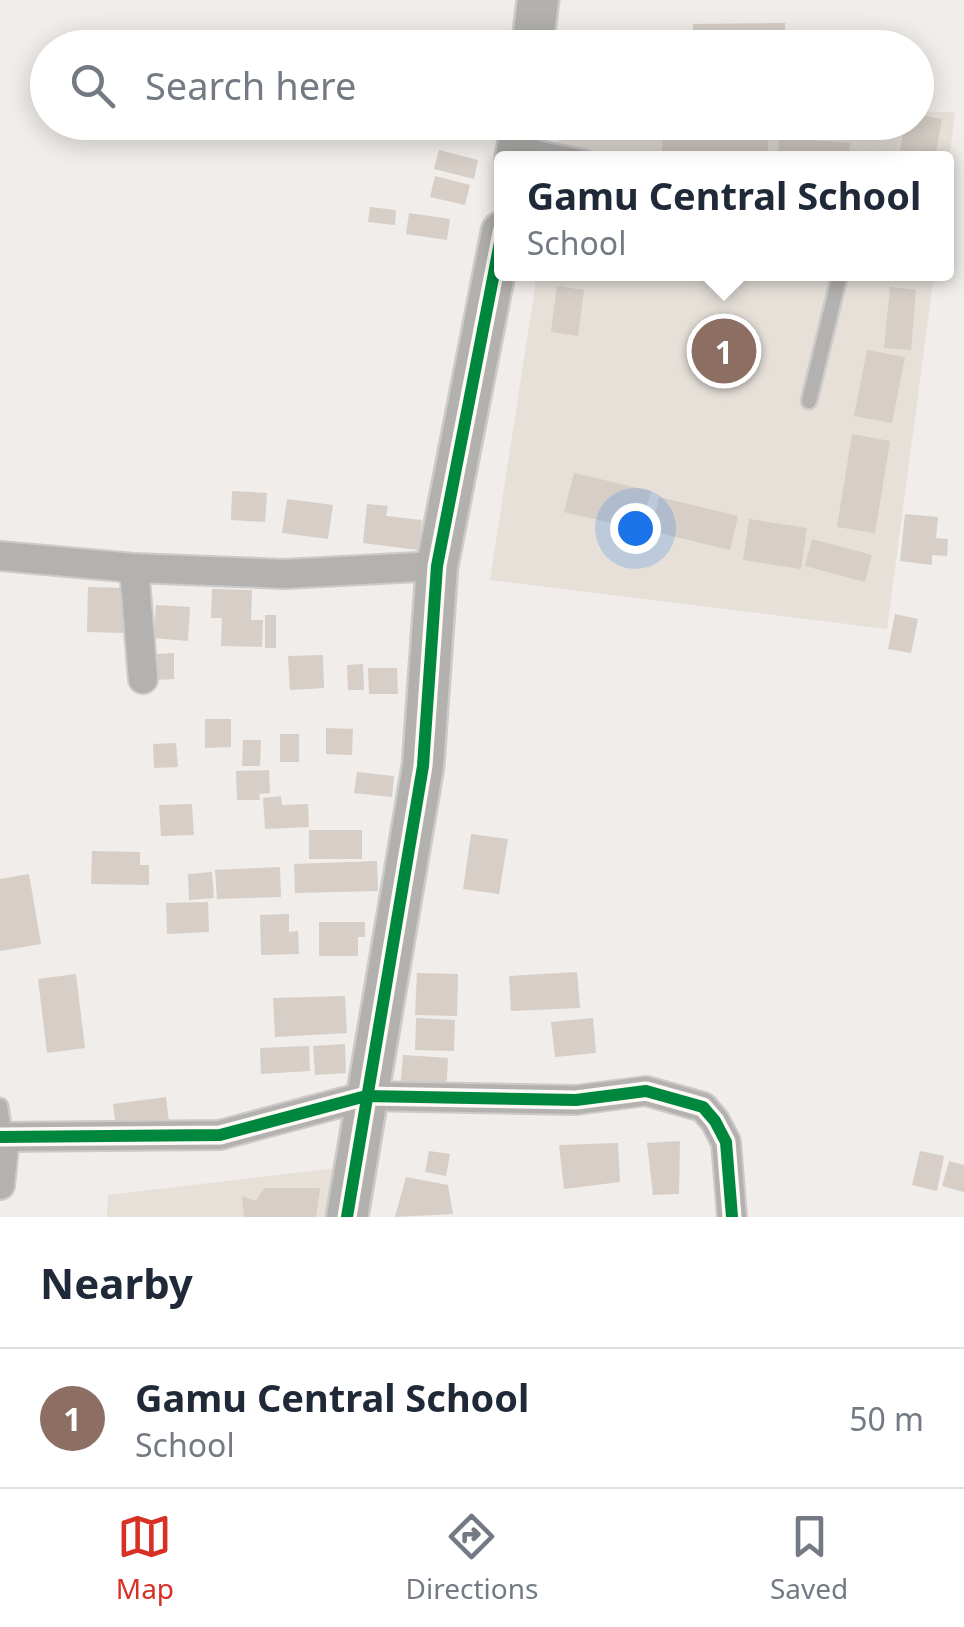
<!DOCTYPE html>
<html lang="en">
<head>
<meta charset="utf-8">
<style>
  body { margin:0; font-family:"Noto Sans",sans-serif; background:#f6f6f7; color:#1f2937 }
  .you { position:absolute; left:635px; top:528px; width:35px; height:35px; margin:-25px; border:8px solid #fff; border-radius:50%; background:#1a73e8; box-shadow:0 0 0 15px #1a73e833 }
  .badge { display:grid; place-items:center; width:65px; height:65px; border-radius:50%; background:#d93025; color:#fff; font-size:32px; font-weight:700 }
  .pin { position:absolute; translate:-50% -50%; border:5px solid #fff; box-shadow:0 2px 10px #0006 }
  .popup { position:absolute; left:494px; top:151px; width:460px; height:130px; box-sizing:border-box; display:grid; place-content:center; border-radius:10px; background:#fff; filter:drop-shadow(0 2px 8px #0005); font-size:32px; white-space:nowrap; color:#747a83 }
  .popup b { font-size:38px; color:#1f2937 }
  .popup::after { content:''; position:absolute; left:50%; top:100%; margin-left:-20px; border:20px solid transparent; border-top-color:#fff }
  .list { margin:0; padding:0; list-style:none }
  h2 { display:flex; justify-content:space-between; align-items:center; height:130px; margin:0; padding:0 40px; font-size:42px }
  h2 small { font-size:32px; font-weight:400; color:#747a83 }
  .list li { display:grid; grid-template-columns:65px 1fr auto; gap:30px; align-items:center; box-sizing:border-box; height:140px; padding:0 40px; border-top:2px solid #e0e1e3 }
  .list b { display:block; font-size:38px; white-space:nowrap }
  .list p { margin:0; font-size:32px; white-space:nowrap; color:#747a83 }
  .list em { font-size:32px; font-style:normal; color:#747a83 }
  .icon { flex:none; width:55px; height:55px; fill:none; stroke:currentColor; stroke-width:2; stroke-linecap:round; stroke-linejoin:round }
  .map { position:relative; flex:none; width:964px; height:1217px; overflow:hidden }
  .search { position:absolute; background:#fff; box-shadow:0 5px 25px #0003; left:30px; right:30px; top:30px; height:110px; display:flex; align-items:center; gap:25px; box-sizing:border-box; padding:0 35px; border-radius:55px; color:#747a83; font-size:38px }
  .sheet { height:270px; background:#fff }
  nav { display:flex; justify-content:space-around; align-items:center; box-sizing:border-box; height:140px; border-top:2px solid #e0e1e3; background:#fff; font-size:28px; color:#747a83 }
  nav a { display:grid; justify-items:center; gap:5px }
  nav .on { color:#d93025 }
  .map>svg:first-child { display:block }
  .built { fill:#e6e0d9 }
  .building { fill:#d6cec7 }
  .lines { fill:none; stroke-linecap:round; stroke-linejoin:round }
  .lane-casing { stroke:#cdcbc9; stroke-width:19 }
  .street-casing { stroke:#cdcbc9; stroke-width:32 }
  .secondary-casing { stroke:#cdcbc9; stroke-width:45 }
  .lane { stroke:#b4b2b0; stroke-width:14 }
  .street { stroke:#b4b2b0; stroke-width:28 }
  .secondary { stroke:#b3b1ae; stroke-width:40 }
  .cycleway-casing { stroke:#fefaf6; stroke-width:19 }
  .cycleway { stroke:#00873e; stroke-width:12 }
</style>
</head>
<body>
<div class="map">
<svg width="964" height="1217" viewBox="0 0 964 1217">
  <rect width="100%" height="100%" fill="#f0edea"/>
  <g class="built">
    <path d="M917,112H955L947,177L946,158H555L560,123L916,122Z"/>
    <path d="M537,274H934L887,629L490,580Z"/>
    <path d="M354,1166L344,1217H107L108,1195Z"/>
  </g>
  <g class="building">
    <path d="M785,23V48H693V24Z"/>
    <path d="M916,114L942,119L935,158H899L905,122H916Z"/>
    <path d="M422,122H463L462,137L421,134Z"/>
    <path d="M664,125L769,132L767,158H661Z"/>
    <path d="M779,138L850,143L849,158H778Z"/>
    <path d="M439,150L478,160L474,179L434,169Z"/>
    <path d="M435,176L470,185L465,205L430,197Z"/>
    <path d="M370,207L396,210L395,225L368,222Z"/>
    <path d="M409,213L450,219L447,240L406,234Z"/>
    <path d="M886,274H916L915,280Z"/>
    <path d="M557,286L584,290L578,336L551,332Z"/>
    <path d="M890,287L916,290L911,350L884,348Z"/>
    <path d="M867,350L905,357L892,423L854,416Z"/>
    <path d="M852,434L890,441L875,533L837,527Z"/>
    <path d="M574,473L651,491L641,530L564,512Z"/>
    <path d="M232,491L267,493L265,522L231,520Z"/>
    <path d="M659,497L738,516L730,550L651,531Z"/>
    <path d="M287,499L333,505L328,539L282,533Z"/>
    <path d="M367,504L388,506L386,516L422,520L418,550L363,543Z"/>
    <path d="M905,514L938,517L936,538L948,539L947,556L932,555V565L900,561Z"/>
    <path d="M749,519L807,528L801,569L743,560Z"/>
    <path d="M812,539L872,555L865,582L805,566Z"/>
    <path d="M88,587L126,588L125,633L87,632Z"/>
    <path d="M212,589L252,590L251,620H263L262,647L221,646L222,618H211Z"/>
    <path d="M156,605L190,607L188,641L153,638Z"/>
    <path d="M895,614L918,619L911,653L888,649Z"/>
    <rect x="265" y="615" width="11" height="33"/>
    <path d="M174,653V679L156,680L155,654Z"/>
    <path d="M323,655L324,688L290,690L288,656Z"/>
    <path d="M363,664L364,690H348L347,665Z"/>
    <path d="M368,668H397L398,694H369Z"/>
    <path d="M205,719H231V747L205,748Z"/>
    <path d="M326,728L353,729L352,755L326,754Z"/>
    <rect x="280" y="734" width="19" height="28"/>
    <path d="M243,740H261L260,766H242Z"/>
    <path d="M176,743L178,767L154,768L153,744Z"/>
    <path d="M269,770L270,793L259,794L260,800H237L236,771Z"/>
    <path d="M357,772L394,776L392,797L354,793Z"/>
    <path d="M281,796L282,805L308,804L309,827L265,829L263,798Z"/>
    <path d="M192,804L194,835L161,836L159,805Z"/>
    <rect x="309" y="830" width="53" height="29"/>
    <path d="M471,834L508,839L499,894L463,889Z"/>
    <path d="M92,851L140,852V865H149V885L91,884Z"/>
    <path d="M377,861L378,891L295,893L294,864Z"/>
    <path d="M280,867L281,897L217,899L215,870Z"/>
    <path d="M212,872L214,898L189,900L188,874Z"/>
    <path d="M29,874L41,944L0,951V879Z"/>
    <path d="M208,902L209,932L167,934L166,903Z"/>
    <path d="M289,914V932L298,931L299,954L261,955L260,915Z"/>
    <path d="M319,922H365V937H358V956H319Z"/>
    <path d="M577,972L580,1008L511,1011L509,976Z"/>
    <path d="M417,973L458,974L457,1016L415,1015Z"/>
    <path d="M76,974L85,1048L47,1053L38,979Z"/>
    <path d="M345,996L347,1033L275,1037L273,998Z"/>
    <path d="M416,1018L455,1020L454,1051L415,1050Z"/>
    <path d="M593,1018L596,1053L555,1057L551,1022Z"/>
    <path d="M345,1044L346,1073L315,1075L313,1046Z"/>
    <path d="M309,1046L310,1071L261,1074L260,1048Z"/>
    <path d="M403,1055L448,1058L446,1092L400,1089Z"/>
    <path d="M166,1097L170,1130L117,1136L113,1104Z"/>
    <path d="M680,1141L679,1194L653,1195L647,1143Z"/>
    <path d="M618,1143L620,1182L564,1189L559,1145Z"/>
    <path d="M429,1151L450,1154L446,1176L425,1172Z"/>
    <path d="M920,1151L944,1156L937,1191L912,1185Z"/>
    <path d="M949,1161L964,1165V1192L942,1186Z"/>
    <path d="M406,1177L448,1185L453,1214L395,1217Z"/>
    <path d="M264,1188H320L316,1217H244L242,1196L256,1201Z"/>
  </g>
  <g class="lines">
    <g class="lane-casing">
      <g id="lane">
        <path d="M522,145L585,158"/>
        <path d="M809,401L840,274"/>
        <path d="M0,1106L5,1137"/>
      </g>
    </g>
    <g class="street-casing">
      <g id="street">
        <path d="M0,556L134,568L285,574L437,566"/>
        <path d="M134,568L143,679"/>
        <path d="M0,1137L220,1135L366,1096L576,1100L646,1091L703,1107L715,1121L726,1142L732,1217"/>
        <path d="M0,1185L5,1137"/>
      </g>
    </g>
    <g class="secondary-casing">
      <g id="secondary">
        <path d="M532,48L538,0"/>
        <path d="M516,158L522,122"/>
        <path d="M347,1217L423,766L437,566L502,232"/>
      </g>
    </g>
    <use href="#lane" class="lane"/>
    <use href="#street" class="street"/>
    <use href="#secondary" class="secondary"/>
    <g class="cycleway-casing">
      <g id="cycleway">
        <path d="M0,1137L220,1135L366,1096L576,1100L646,1091L703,1107L715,1121L726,1142L732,1217"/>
        <path d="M347,1217L423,766L437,566L502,232"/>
      </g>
    </g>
    <use href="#cycleway" class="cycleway"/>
  </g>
</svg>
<div class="you"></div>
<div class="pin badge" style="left:724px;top:351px;background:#8d6e63">1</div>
<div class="popup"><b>Gamu Central School</b>School</div>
<div class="search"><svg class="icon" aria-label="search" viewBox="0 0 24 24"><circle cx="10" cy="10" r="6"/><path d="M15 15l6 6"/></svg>Search here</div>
</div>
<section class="sheet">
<h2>Nearby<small></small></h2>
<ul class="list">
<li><span class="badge" style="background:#8d6e63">1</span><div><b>Gamu Central School</b><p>School</p></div><em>50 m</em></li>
</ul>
</section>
<nav>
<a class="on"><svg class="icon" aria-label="map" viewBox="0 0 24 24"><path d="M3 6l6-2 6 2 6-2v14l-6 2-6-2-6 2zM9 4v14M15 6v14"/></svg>Map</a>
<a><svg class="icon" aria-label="directions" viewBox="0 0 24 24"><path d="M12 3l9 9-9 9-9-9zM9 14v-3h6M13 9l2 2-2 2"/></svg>Directions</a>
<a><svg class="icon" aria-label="saved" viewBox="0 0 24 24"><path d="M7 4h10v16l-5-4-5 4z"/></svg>Saved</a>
</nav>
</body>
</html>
